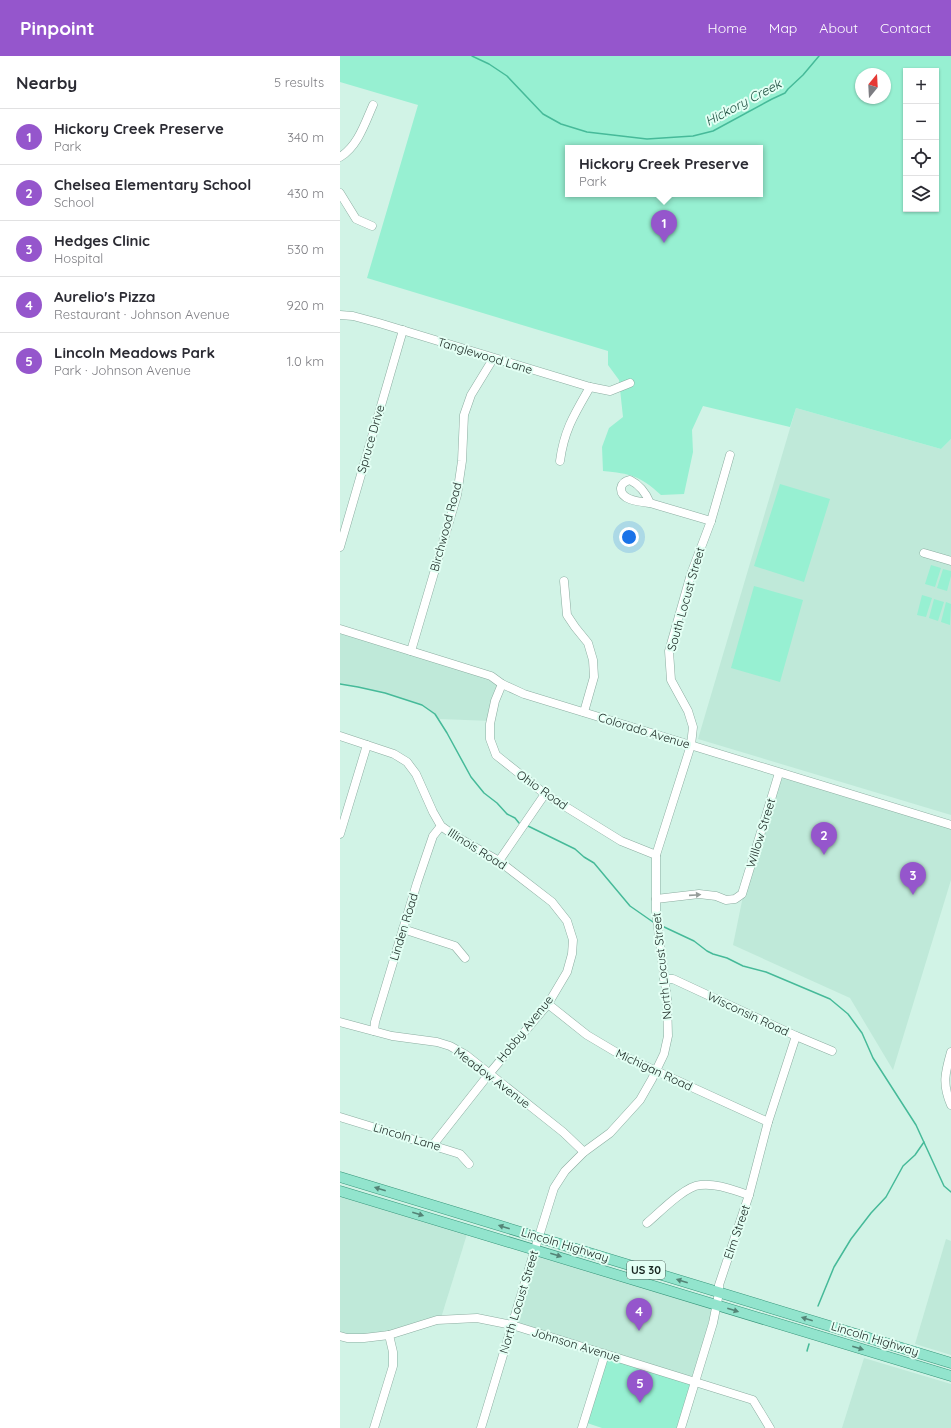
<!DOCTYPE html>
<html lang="en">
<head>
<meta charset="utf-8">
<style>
  body { margin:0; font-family:Quicksand,sans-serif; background:#f7f7f7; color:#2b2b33 }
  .controls { position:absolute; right:12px; top:12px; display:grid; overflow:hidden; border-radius:0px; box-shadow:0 1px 3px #0004 }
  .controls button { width:36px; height:36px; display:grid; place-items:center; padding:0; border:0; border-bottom:1px solid #e1e1e2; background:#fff; color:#2b2b33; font:20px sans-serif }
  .compass { position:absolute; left:515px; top:12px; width:36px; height:36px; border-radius:50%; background:#fff; box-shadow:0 1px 3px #0004; rotate:18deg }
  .you { position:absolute; left:289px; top:481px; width:14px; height:14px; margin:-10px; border:3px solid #fff; border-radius:50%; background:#1a73e8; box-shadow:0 0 0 6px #1a73e833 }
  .badge { display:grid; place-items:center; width:26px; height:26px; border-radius:50%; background:#9556cc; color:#fff; font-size:13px; font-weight:700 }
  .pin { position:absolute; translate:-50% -33px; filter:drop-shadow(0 1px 2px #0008) }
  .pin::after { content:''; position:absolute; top:21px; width:14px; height:12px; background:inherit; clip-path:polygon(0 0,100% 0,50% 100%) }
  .popup { position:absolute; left:225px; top:89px; width:198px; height:52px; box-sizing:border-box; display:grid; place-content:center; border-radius:0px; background:#fff; filter:drop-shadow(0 1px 3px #0005); font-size:13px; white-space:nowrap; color:#7c7c81 }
  .popup b { font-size:15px; color:#2b2b33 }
  .popup::after { content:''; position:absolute; left:50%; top:100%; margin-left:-8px; border:8px solid transparent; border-top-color:#fff }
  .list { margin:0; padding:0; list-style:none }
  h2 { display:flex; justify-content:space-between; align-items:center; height:52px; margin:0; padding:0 16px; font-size:17px }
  h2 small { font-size:13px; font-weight:400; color:#7c7c81 }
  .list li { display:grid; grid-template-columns:26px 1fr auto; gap:12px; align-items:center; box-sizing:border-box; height:56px; padding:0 16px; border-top:1px solid #e1e1e2 }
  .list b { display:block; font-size:15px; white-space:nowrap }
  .list p { margin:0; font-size:13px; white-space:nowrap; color:#7c7c81 }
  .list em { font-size:13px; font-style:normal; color:#7c7c81 }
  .icon { flex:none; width:22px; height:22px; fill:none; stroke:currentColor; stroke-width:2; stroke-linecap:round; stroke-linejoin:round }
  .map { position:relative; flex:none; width:611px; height:1372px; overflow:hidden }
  header { display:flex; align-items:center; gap:24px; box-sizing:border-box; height:56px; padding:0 20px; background:#9556cc; color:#fff }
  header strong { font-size:19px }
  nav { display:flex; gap:22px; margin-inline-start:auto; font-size:14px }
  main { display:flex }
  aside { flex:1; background:#fff }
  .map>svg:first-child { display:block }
  .built { fill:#bfe9d9 }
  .green { fill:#97f0d2; fill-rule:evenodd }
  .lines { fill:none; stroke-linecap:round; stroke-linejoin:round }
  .stream { stroke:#46ba99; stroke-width:1.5 }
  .minor-casing { stroke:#8cada1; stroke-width:9 }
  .major-casing { stroke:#37957a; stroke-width:11 }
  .minor { stroke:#fff; stroke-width:8 }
  .major { stroke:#92e4cd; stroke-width:10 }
  .oneway { fill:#969c9a }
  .oneway2 { fill:#548476 }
  .labels { text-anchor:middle; stroke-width:4; stroke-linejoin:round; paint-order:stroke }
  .shield { fill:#e3fff4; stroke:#54655e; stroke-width:1 }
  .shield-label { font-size:11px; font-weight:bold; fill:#16231e }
  .street-label { font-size:12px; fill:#16231e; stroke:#e3fff4 }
  .water-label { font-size:13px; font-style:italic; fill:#235344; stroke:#e3fff4 }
</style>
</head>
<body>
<header>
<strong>Pinpoint</strong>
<nav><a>Home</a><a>Map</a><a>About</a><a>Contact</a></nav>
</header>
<main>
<aside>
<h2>Nearby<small>5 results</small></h2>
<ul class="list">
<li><span class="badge">1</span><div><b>Hickory Creek Preserve</b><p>Park</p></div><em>340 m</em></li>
<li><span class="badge">2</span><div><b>Chelsea Elementary School</b><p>School</p></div><em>430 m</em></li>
<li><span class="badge">3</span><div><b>Hedges Clinic</b><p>Hospital</p></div><em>530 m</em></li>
<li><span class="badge">4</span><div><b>Aurelio's Pizza</b><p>Restaurant · Johnson Avenue</p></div><em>920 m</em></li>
<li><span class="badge">5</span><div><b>Lincoln Meadows Park</b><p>Park · Johnson Avenue</p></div><em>1.0 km</em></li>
</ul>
</aside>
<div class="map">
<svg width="611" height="1372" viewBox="0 0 611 1372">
  <rect width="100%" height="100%" fill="#d1f3e6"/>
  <g class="built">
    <path d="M456,352L601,393L611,383V759L358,683Z"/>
    <path d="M0,576L150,621L163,631L152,665L99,663L82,649L45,637L18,631L0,628Z"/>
    <path d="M440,719L611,772V824L553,1014L510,942L393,889L403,840Z"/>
    <path d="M0,1137L128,1175L101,1262L49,1278L6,1279L0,1278Z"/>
    <path d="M606,1183L611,1185V1299L575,1288Z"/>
    <path d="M196,1195L374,1250L353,1323L174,1268Z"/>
    <path d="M524,1302L611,1328V1372H502Z"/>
  </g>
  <g class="green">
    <path d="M0,0H611V383L601,393L456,352L450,371L363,350L352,374L353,396L344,438L321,439C299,419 291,418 263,415L262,391L269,372L283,361L279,324L268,309V295L27,222L78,49L0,26ZM566,15H596V153H566ZM521,18H545V42H521ZM228,92H420V138H228Z"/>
    <path d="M440,428L490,443L464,526L414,510Z"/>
    <path d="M591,509L601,512L595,531L585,528Z"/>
    <path d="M603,513L611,515V520L607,535L597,532Z"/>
    <path d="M414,530L463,544L440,626L391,612Z"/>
    <path d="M582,539L592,542L586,561L577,559Z"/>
    <path d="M594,543L604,546L598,565L589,562Z"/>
    <path d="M606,546L611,548L610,569L601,566Z"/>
    <path d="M267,1301L353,1327L339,1372H262L247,1367Z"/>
  </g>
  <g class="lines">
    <g class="stream">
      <path d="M132,0L149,8L167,20L203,58L221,68L247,76L307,83L353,80L373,75L432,43L445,37L448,33L463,19L479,0"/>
      <path d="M0,628L18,631L45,637L82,649L95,658L107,677L131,721L144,737L157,747L167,758L175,762L179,767"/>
      <path d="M188,770L235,793L244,801L254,807L290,850L313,866"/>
      <path d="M322,870L354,885L367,895L373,898L387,902L403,910L426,916L490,943L508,958L522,977L533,1002L576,1069L604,1130L611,1136"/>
      <path d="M478,1250L494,1211L511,1183L531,1157L546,1141L563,1110L575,1099L584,1086"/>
      <path d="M467,1295L469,1288"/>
    </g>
    <g class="minor-casing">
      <g id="minor">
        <path d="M0,101C18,90 25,67 33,49"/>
        <path d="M0,137L16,163L32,170"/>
        <path d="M0,259L13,260L39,267L250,331L270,335L290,327"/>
        <path d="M220,405C224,374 235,357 250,331"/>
        <path d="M310,447C302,446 280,445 281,432C282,427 285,425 290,424C300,429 306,437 310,447L371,465"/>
        <path d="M0,491L63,274"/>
        <path d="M584,497L611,505"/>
        <path d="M224,525L227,559L235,571L248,587L253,604L254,621L244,656"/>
        <path d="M0,573L151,620L162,628L184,638L611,769"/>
        <path d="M71,595L117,439L122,405L124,359L131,339L153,303"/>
        <path d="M162,628L155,645L150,668V683L156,699L205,738L281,785L316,799"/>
        <path d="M0,680L54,698L67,706L76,718L93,756L101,770L115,780L159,805L212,846L227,865L233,884L232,898L227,916L208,948L149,1018L93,1089"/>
        <path d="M0,778L27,689"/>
        <path d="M159,805L205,738"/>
        <path d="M316,843L359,838L376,840L386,844L395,843L402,838L439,717"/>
        <path d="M63,873L115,890L125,902"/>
        <path d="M324,923H333L456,980L492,995"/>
        <path d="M208,948L247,979L279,998L428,1066"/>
        <path d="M0,966L52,980L97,986L110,990L126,999L223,1076L244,1096"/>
        <path d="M34,975L35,966L77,827L93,780L101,770"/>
        <path d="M611,996C605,1017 602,1028 611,1049"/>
        <path d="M0,1061L120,1098L129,1108"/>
        <path d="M307,1167C319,1157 345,1130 360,1129C377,1127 393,1134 409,1139"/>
        <path d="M0,1280L7,1282H24L49,1279L97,1264L137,1262L172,1269L413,1344L430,1372"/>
        <path d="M34,1372L53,1310V1296L49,1279"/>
        <path d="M141,1372L195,1193L214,1132L225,1115L244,1096L270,1077L300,1044L312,1023L324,998L328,980L327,943L316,855V799L351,689L353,671L348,655L331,624L329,595L351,518L371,465L390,399"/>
        <path d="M242,1372L265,1298"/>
        <path d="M341,1372L373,1267L379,1237V1229L409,1139L428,1066L456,980"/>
      </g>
    </g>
    <g class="major-casing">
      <g id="major">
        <path d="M0,1121L611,1307"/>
        <path d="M0,1135L611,1320"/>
      </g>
    </g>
    <use href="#minor" class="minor"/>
    <use href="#major" class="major"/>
  </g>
  <defs><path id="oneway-solid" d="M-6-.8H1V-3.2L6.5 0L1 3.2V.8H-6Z"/></defs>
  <use class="oneway" href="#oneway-solid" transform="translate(355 839) rotate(-4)"/>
  <g class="oneway2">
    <use href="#oneway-solid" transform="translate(40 1133) rotate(-163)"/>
    <use href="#oneway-solid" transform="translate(78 1158) rotate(17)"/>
    <use href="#oneway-solid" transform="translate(164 1171) rotate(-163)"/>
    <use href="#oneway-solid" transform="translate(216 1199) rotate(17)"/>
    <use href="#oneway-solid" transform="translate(342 1225) rotate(-163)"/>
    <use href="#oneway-solid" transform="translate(393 1254) rotate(17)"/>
    <use href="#oneway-solid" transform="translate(467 1263) rotate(-163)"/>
    <use href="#oneway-solid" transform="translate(518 1292) rotate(17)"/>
  </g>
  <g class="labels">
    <rect class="shield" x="287" y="1205" width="38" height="18" rx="3"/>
    <g class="shield-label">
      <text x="306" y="1218">US 30</text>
    </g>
    <g class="street-label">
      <text transform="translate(145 300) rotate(17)" y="4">Tanglewood Lane</text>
      <text transform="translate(31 383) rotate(-74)" y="4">Spruce Drive</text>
      <text transform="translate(106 471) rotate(-75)" y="4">Birchwood Road</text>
      <text transform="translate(346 543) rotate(-74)" y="4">South Locust Street</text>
      <text transform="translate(304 675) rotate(17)" y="4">Colorado Avenue</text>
      <text transform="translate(202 734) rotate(35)" y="4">Ohio Road</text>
      <text transform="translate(421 777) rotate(-73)" y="4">Willow Street</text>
      <text transform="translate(137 793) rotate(32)" y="4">Illinois Road</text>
      <text transform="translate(64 871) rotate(-73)" y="4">Linden Road</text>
      <text transform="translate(322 910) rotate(-96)" y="4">North Locust Street</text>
      <text transform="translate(408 958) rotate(25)" y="4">Wisconsin Road</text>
      <text transform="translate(185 973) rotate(-51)" y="4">Hobby Avenue</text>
      <text transform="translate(314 1014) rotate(25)" y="4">Michigan Road</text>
      <text transform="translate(152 1022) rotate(37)" y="4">Meadow Avenue</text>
      <text transform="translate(67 1081) rotate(17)" y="4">Lincoln Lane</text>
      <text transform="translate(397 1176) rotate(-71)" y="4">Elm Street</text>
      <text transform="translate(225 1189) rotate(17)" y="4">Lincoln Highway</text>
      <text transform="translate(179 1246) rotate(-73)" y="4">North Locust Street</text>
      <text transform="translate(535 1283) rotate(17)" y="4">Lincoln Highway</text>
      <text transform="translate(236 1289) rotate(17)" y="4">Johnson Avenue</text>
    </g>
    <g class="water-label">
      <text transform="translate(403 46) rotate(-28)" y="5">Hickory Creek</text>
    </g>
  </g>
</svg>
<div class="controls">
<button>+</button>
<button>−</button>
<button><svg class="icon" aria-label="locate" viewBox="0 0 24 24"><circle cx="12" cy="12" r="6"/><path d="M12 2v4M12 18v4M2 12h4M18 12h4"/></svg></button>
<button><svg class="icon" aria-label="layers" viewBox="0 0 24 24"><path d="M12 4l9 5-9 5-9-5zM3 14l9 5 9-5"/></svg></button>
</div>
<svg class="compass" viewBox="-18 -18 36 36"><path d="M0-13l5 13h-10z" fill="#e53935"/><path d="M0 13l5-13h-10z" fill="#7c7c81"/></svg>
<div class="you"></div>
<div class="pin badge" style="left:324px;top:187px">1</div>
<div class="popup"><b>Hickory Creek Preserve</b>Park</div>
<div class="pin badge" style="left:484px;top:799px">2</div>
<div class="pin badge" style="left:573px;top:839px">3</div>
<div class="pin badge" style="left:299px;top:1275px">4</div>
<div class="pin badge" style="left:300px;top:1347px">5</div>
</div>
</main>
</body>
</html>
